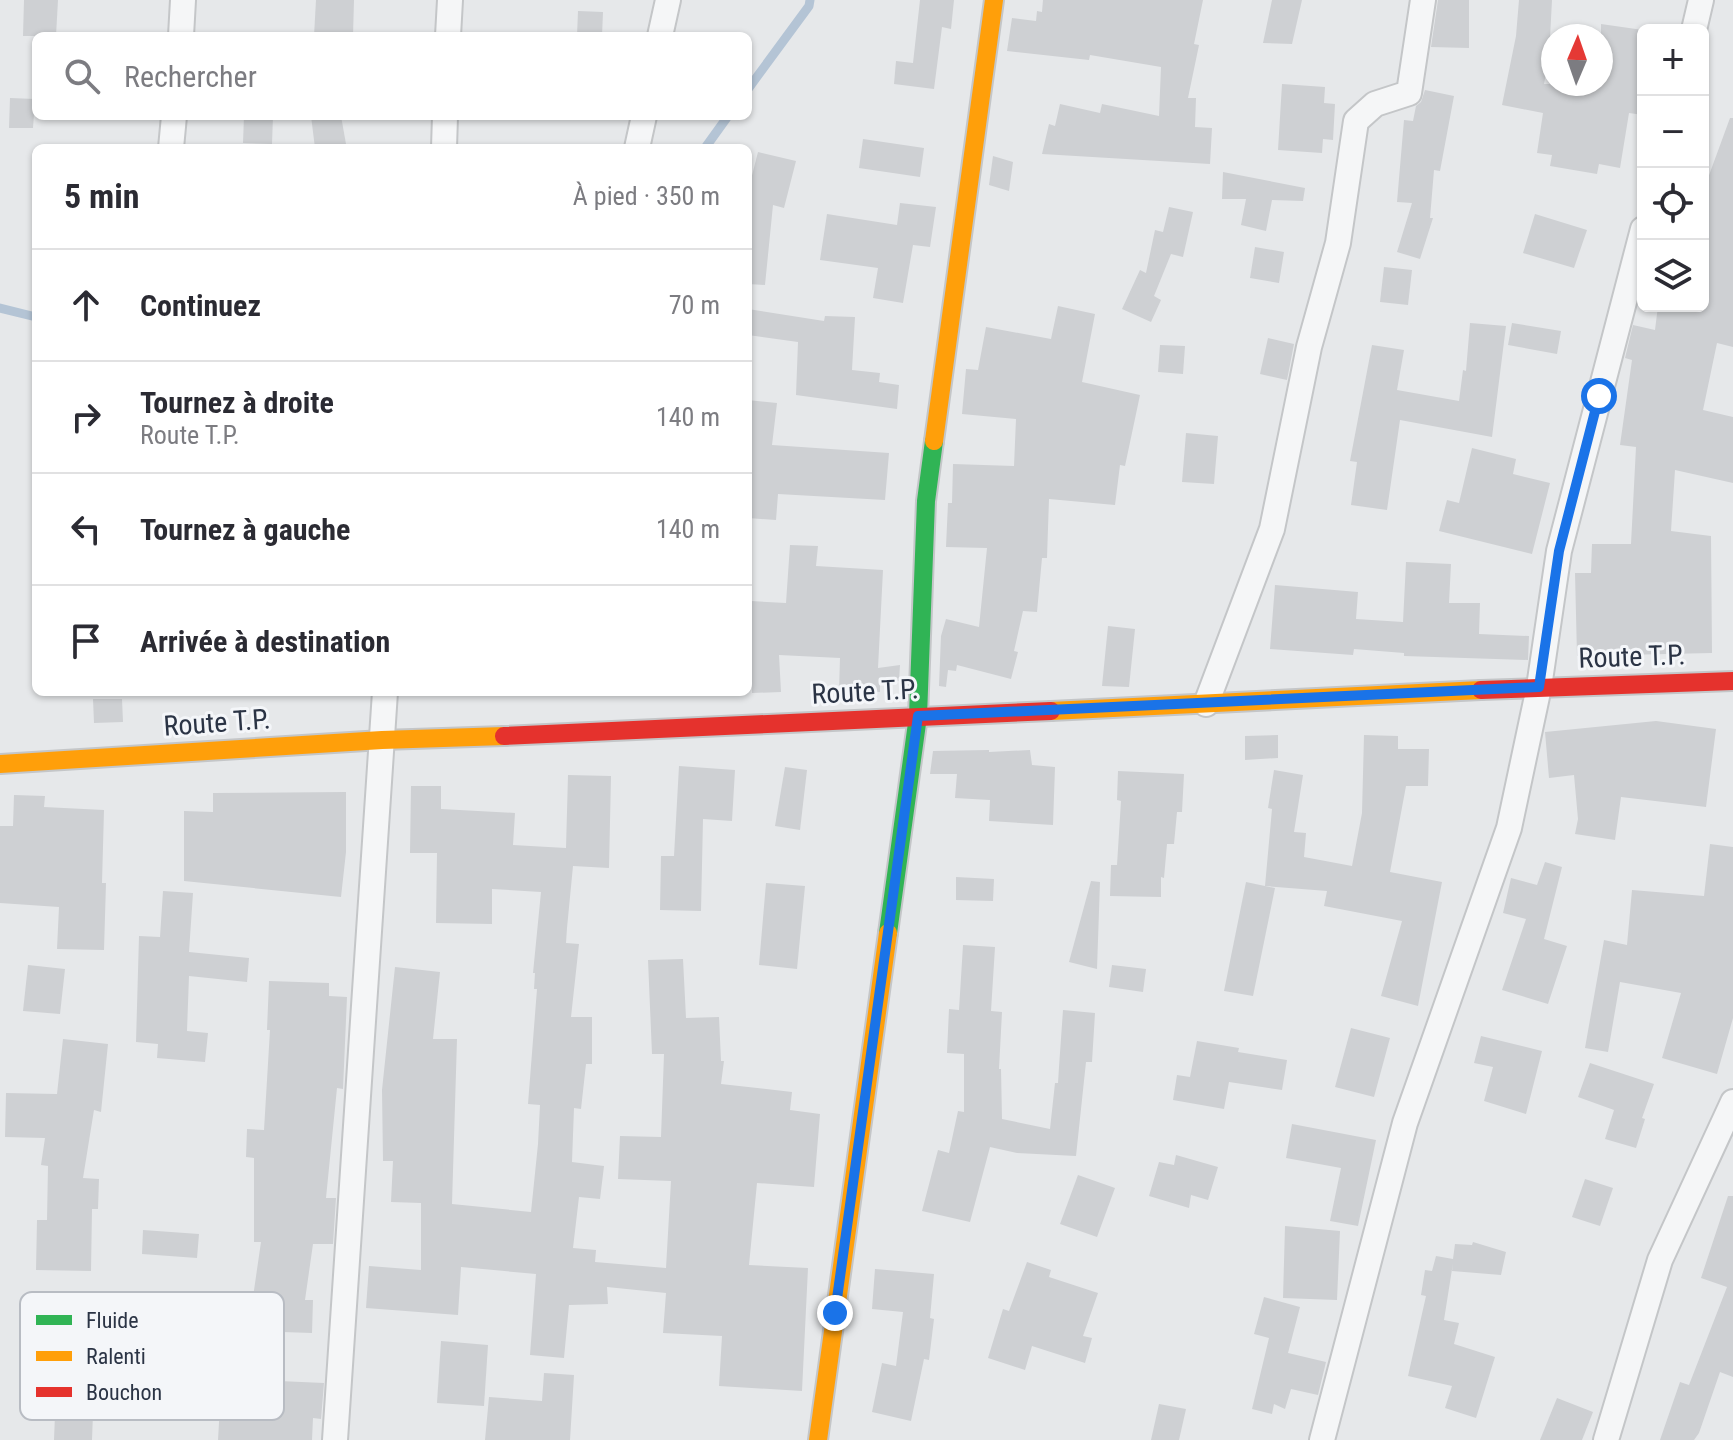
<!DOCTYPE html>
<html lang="fr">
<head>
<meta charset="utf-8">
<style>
  body { margin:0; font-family:"Roboto Condensed",sans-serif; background:#f7f7f7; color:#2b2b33 }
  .controls { position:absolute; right:24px; top:24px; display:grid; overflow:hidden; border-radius:12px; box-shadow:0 2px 6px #0004 }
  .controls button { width:72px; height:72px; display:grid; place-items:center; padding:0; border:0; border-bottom:2px solid #e1e1e2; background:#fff; color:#2b2b33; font:40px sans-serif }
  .compass { position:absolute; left:1541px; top:24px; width:72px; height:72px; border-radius:50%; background:#fff; box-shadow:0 2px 6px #0004; rotate:2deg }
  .stop { position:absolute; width:24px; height:24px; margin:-18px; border:6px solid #1a73e8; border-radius:50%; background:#fff }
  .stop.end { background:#1a73e8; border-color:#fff; box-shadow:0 2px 8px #0008 }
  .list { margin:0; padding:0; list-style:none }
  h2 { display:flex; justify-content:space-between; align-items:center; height:104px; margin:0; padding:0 32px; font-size:34px }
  h2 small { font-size:26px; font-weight:400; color:#7c7c81 }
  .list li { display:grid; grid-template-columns:52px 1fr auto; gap:24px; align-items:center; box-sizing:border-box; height:112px; padding:0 32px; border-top:2px solid #e1e1e2 }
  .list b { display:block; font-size:30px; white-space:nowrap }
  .list p { margin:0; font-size:26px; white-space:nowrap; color:#7c7c81 }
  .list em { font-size:26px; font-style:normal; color:#7c7c81 }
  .icon { flex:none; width:44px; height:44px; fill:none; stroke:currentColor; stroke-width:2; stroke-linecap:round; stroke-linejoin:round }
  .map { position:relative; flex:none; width:1733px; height:1440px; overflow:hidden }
  .search { position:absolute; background:#fff; box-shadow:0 2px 6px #0004; left:32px; top:32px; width:720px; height:88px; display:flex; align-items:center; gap:20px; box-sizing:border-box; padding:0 28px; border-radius:12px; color:#7c7c81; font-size:30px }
  .panel { position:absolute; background:#fff; box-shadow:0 2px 6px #0004; left:32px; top:144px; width:720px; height:552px; border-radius:12px }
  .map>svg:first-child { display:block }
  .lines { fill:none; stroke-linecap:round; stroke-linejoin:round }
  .stream { stroke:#b4c4d5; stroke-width:9 }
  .building { fill:#ced0d3 }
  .street-casing { stroke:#c4c6c8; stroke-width:28 }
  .fast-casing { stroke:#c4c6c8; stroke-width:22 }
  .slow-casing { stroke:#c4c6c8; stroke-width:22 }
  .jam-casing { stroke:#c4c6c8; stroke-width:22 }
  .street { stroke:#f5f6f7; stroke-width:24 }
  .fast { stroke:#30b455; stroke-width:18 }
  .slow { stroke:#ff9f0a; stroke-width:18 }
  .jam { stroke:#e5322d; stroke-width:18 }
  .route { stroke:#1a73e8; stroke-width:10 }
  .labels { text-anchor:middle; stroke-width:6; stroke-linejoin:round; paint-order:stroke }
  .street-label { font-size:28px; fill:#2b3445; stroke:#f4f6f9 }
  .key { fill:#f4f6f9; stroke:#b8bcc3; stroke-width:2 }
  .key-label { font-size:22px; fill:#2b3445 }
</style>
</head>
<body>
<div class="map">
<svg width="1733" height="1440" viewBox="0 0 1733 1440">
  <rect width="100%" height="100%" fill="#e6e8ea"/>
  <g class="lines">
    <g class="stream">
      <path d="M748,89L809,6L810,0"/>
      <path d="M705,148L728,116"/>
      <path d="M0,308L36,317"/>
    </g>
  </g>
  <g class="building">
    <path d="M24,0H58L56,36H23Z"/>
    <path d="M316,0H354L353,36H314Z"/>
    <path d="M920,0H954L951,29L942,27L934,89L894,84L896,61L913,63Z"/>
    <path d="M1043,0H1203L1194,44L1199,45L1188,98H1196L1195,127L1212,128L1210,164L1042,154L1049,124L1055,126L1060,104L1100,113L1102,104L1159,116L1161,67L1090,55L1089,60L1007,51L1012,18L1036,21L1037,11L1042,12Z"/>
    <path d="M1272,0H1302L1292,44L1263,43Z"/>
    <path d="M1438,0H1469V48L1431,47Z"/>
    <path d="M1519,0H1552L1549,57L1544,84H1601V24L1643,30V115L1629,113L1620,168L1599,164L1597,174L1550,166L1552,155L1537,153L1543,113L1502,105L1516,36Z"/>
    <path d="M578,11L603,12L602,36H577Z"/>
    <path d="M1282,84L1325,87L1324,103L1335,104L1333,140L1323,139L1322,153L1278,150Z"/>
    <path d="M1425,90L1454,96L1440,171L1434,170L1430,218H1433L1420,259L1397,252L1412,203L1397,202L1404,120L1413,121L1416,106L1421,102Z"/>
    <path d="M10,98L35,99L33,128H9Z"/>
    <path d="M244,116H273L272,144L243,143Z"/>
    <path d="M311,116H341L346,144L315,148Z"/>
    <path d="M1730,118H1733V347L1717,343L1703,410L1733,417V483L1675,470L1671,531L1711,536L1712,653L1577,656L1575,573H1591L1592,544H1631L1636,447L1620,445L1632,360L1625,358L1633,325L1655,330L1658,306H1703V176L1708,178Z"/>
    <path d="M863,139L924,148L920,177L859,168Z"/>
    <path d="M758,152L796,161L784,208L773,205L765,285L748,284V191Z"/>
    <path d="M993,156L1013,162L1009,191L989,185Z"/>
    <path d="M1223,172L1305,188L1303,201L1272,200L1266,231L1241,225L1246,199H1222Z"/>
    <path d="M900,203L936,207L930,247L913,245L903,303L873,298L878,268L820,260L827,214L897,225Z"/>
    <path d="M1169,207L1193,212L1183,257L1171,254L1154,296L1161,300L1151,322L1122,309L1140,270L1146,273L1155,230L1163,232Z"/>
    <path d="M1535,214L1587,230L1574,268L1523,253Z"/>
    <path d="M1255,247L1284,252L1279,283L1250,278Z"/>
    <path d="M1384,267L1412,270L1408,305L1380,302Z"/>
    <path d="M1058,306L1095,314L1082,382L1140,395L1125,466L1120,465L1115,505L1049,499L1047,558H1042L1037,612L1023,611L1014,651L1018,652L1011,679L957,665L956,671L948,670L946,687L939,686L941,636L946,619L979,627L987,548L946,547L948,503H952L953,464L1014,466L1016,419L962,414L966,369L978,370L986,327L1051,339Z"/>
    <path d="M748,309L824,321L825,316L855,317L852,370L880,373L879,382L899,385L897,409L796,395L798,342L748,335Z"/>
    <path d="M1470,323L1506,326L1492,437L1400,420L1387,510L1351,505L1357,462L1350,461L1372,345L1404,350L1397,390L1459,401L1463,370L1466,371Z"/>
    <path d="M1512,323L1561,331L1557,354L1508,345Z"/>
    <path d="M1268,338L1294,344L1287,380L1260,374Z"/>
    <path d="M1160,345L1185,346L1183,374L1158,372Z"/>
    <path d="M748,400L777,403L772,445L889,453L885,500L778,494L776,520L748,518Z"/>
    <path d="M1186,433L1218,436L1214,484L1182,482Z"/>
    <path d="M1472,448L1516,459L1513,474L1550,483L1532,554L1439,531L1447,500L1459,503Z"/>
    <path d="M790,545L818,546L816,566L883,570L878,668L900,665L899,681L880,679V692L839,691L840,658L779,655L781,692L752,693L751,601L786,603Z"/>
    <path d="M1406,562L1451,564L1449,603H1480L1479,634L1529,636L1528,660L1404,656V653L1354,649L1353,655L1270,649L1275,585L1358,592L1356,619L1403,622Z"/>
    <path d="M1108,626L1135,629L1129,687L1102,686Z"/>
    <path d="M93,699H122L123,722L94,723Z"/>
    <path d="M1656,721L1716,729L1706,807L1621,797L1615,840L1575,834L1578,819L1574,775L1549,778L1545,732Z"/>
    <path d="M1278,735V758L1245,760V736Z"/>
    <path d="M1364,735L1398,736V749H1429L1428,786H1406L1390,872L1442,882L1418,1006L1381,996L1402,921L1324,906L1327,891L1265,886L1272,809L1268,808L1274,770L1303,775L1294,832L1306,833L1304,857L1352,866L1362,813Z"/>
    <path d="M989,750V752L1030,750L1032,765L1055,767L1053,825L989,821L990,800L955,798L957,774H930L933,751Z"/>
    <path d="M679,766L735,770L732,821L703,819L701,911L660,910L661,856H674Z"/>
    <path d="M785,767L807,770L800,830L775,826Z"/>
    <path d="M1118,771L1184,774L1182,812H1177L1174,844H1167L1164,878L1161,877V897L1110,896L1111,865H1117L1121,801L1117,800Z"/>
    <path d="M568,775L611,776L609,868L573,866L567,928L566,943L579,944L571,1017H592V1064H586L581,1109L574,1108L572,1162L604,1166L600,1199L579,1197L573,1248L596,1250L595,1262L666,1268L671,1181L618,1179L620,1136L661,1137L664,1054H652L648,960L683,959L686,1018L719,1017L721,1061H724L721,1084L792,1092L790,1110L820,1114L814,1187L757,1183L749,1265L808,1268L802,1391L719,1386L722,1336L663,1333L666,1293L607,1287L608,1304L569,1305L564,1358L530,1355L536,1274L461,1267L458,1315L366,1308L369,1266L421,1270V1203L391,1202L393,1161H383L382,1090L395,967L440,972L433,1039H457L452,1204L531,1212L538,1144L540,1105L528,1104L537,989H534L535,973H533L541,892L492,889V924L436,923L437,853H410L411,786H441V809L515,813L513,845L566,848Z"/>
    <path d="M346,792V852L341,897L184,881V811L213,812V793Z"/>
    <path d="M14,795L45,796L44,807L104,810L102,883H106L104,950L57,949L59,907L0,903V826H13Z"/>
    <path d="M1710,844L1733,847V1018L1717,1074L1662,1058L1681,993L1620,982L1608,1052L1585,1048L1604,940L1627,945L1632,890L1704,896Z"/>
    <path d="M1545,862L1562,867L1544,939L1567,946L1548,1004L1502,990L1526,919L1503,913L1511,878L1537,885Z"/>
    <path d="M956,877L994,879L993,901L956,900Z"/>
    <path d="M1091,881L1100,882L1097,969L1069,962Z"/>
    <path d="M1246,882L1275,888L1253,996L1224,991Z"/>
    <path d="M766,883L805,886L797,969L759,965Z"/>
    <path d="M163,891L193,893L189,952L249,958L247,982L189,976L187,1031L208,1033L205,1062L157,1058L158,1044L136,1042L139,936L160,937Z"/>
    <path d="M963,945L995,947L991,1011L1002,1012L999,1069H1001L1002,1119L1050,1129L1055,1083H1058L1059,1067L1063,1010L1095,1013L1092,1062H1086L1076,1156L1017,1153L990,1147L970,1222L922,1211L938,1150L949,1153L958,1111L964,1112V1054L947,1053L949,1009L959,1010Z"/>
    <path d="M28,965L65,969L60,1014L23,1011Z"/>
    <path d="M1112,965L1146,969L1143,992L1109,987Z"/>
    <path d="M269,981L329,983V996L347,997L343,1089L337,1088L326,1198H336L333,1244H313L305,1300H313L312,1333L282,1332L279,1381L324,1383L321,1419L313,1418L312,1440H218L221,1388L164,1385L167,1326L238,1330L240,1297H253L261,1242H254V1158L246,1157L247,1129L264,1130L270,1030H267Z"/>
    <path d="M1351,1028L1390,1038L1374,1097L1335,1087Z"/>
    <path d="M1481,1036L1542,1051L1526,1114L1484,1101L1493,1067L1474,1063Z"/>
    <path d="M63,1039L108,1044L101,1112L94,1110L83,1178L99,1179L98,1209H92L91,1271L36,1270L37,1220H47L48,1166L41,1165L45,1138L5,1137L6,1093L57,1094Z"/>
    <path d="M1197,1041L1239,1048L1238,1052L1287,1060L1282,1090L1229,1082L1224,1109L1173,1100L1177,1075L1190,1077Z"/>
    <path d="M1590,1063L1654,1084L1642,1118L1645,1119L1636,1148L1605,1139L1614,1110L1578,1097Z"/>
    <path d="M1292,1124L1376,1140L1358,1226L1330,1221L1341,1168L1286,1158Z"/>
    <path d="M1176,1155L1218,1167L1208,1200L1191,1195L1189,1208L1149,1196L1159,1162L1174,1165Z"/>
    <path d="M1078,1175L1115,1188L1097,1237L1060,1224Z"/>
    <path d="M1585,1179L1613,1188L1600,1226L1572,1217Z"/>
    <path d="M1728,1196H1733V1377L1720,1372L1699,1433L1694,1440H1660L1680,1382L1689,1385L1727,1287L1701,1278Z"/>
    <path d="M1285,1226L1340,1231L1337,1300L1283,1298Z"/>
    <path d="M143,1230L199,1234L197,1258L142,1254Z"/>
    <path d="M1473,1242L1506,1252L1501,1275L1452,1271L1453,1263L1444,1320L1459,1323L1454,1344L1495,1357L1476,1418L1445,1408L1452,1386L1408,1376L1426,1296L1421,1295L1425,1270L1432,1271L1436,1256L1453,1259L1455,1244L1472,1245Z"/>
    <path d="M1027,1262L1051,1270L1049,1277L1098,1293L1083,1336L1092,1338L1085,1363L1032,1346L1025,1370L988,1358L1003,1309L1009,1311Z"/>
    <path d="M875,1269L934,1274L930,1318L934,1319L929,1360L924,1359L911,1421L872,1412L882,1363L896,1366L903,1312L872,1309Z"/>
    <path d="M1264,1297L1300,1307L1288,1353L1326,1362L1318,1395L1291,1389L1285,1409L1274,1404L1272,1414L1252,1409L1269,1338L1254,1334Z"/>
    <path d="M62,1318L98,1321L96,1332L111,1333L109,1361L95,1360L92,1440H54L57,1363Z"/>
    <path d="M441,1341L488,1345L484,1406L437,1403Z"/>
    <path d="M544,1373L574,1375L570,1440H485L489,1397L542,1401Z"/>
    <path d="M1557,1398L1593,1412L1582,1440H1540Z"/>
    <path d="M1159,1404L1186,1409L1179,1440H1151Z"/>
  </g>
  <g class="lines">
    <g class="street-casing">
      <g id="street">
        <path d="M1694,30L1701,0"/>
        <path d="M181,36L183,0"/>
        <path d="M448,36L450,0"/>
        <path d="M660,36L668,0"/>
        <path d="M171,148L174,116"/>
        <path d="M444,148L445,116"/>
        <path d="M637,148L644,116"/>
        <path d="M1206,704L1272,529L1309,347L1338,243L1356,121L1375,104L1409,93L1423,0"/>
        <path d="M335,1440L385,692"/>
        <path d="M1322,1440L1405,1123L1509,828L1539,687L1559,551L1643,229"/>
        <path d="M1606,1440L1660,1260L1733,1102"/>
      </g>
    </g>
    <g class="fast-casing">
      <path id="fast" d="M888,933L918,716L926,501L934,441"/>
    </g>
    <g class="slow-casing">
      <g id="slow">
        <path d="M934,441L994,0"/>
        <path d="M1051,711L1481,690"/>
        <path d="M0,764L382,740L504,736"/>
        <path d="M818,1440L888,933"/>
      </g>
    </g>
    <g class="jam-casing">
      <g id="jam">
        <path d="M1481,690L1733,681"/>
        <path d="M504,736L1051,711"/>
      </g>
    </g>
    <use href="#street" class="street"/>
    <use href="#fast" class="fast"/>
    <use href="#slow" class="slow"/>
    <use href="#jam" class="jam"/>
  </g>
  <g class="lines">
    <path class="route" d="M835,1313L918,716L1539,687L1559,551L1599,396"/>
  </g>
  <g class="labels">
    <g class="street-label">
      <text transform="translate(1632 656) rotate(-2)" y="10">Route T.P.</text>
      <text transform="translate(865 691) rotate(-3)" y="10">Route T.P.</text>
      <text transform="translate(217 722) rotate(-4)" y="10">Route T.P.</text>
    </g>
  </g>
  <rect x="20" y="1292" width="264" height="128" rx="12" class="key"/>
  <rect x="36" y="1315" width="36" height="10" fill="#30b455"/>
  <rect x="36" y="1351" width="36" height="10" fill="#ff9f0a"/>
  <rect x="36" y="1387" width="36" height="10" fill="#e5322d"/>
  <g class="key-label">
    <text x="86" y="1328">Fluide</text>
    <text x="86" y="1364">Ralenti</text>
    <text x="86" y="1400">Bouchon</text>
  </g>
</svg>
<div class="controls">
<button>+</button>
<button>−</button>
<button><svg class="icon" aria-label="locate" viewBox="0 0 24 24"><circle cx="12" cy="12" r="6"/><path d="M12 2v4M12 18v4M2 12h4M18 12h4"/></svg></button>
<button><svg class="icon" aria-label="layers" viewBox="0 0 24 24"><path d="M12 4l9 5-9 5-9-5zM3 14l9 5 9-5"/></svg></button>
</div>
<svg class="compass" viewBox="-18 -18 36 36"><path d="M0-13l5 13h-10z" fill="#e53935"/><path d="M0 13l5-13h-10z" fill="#7c7c81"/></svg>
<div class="stop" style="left:1599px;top:396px"></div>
<div class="stop end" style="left:835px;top:1313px"></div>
<div class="search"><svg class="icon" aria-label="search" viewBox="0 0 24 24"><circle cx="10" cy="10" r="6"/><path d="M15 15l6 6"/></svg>Rechercher</div>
<section class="panel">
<h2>5 min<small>À pied · 350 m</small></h2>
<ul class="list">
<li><svg class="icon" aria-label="ahead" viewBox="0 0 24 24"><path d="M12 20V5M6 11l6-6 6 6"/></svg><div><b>Continuez</b></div><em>70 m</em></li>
<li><svg class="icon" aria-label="right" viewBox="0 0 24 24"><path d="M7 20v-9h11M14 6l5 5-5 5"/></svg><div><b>Tournez à droite</b><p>Route T.P.</p></div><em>140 m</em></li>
<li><svg class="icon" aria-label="left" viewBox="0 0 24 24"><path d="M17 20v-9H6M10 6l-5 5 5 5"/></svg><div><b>Tournez à gauche</b></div><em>140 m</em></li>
<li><svg class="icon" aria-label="arrive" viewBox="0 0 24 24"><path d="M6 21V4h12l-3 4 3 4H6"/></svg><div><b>Arrivée à destination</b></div></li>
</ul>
</section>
</div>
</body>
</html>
